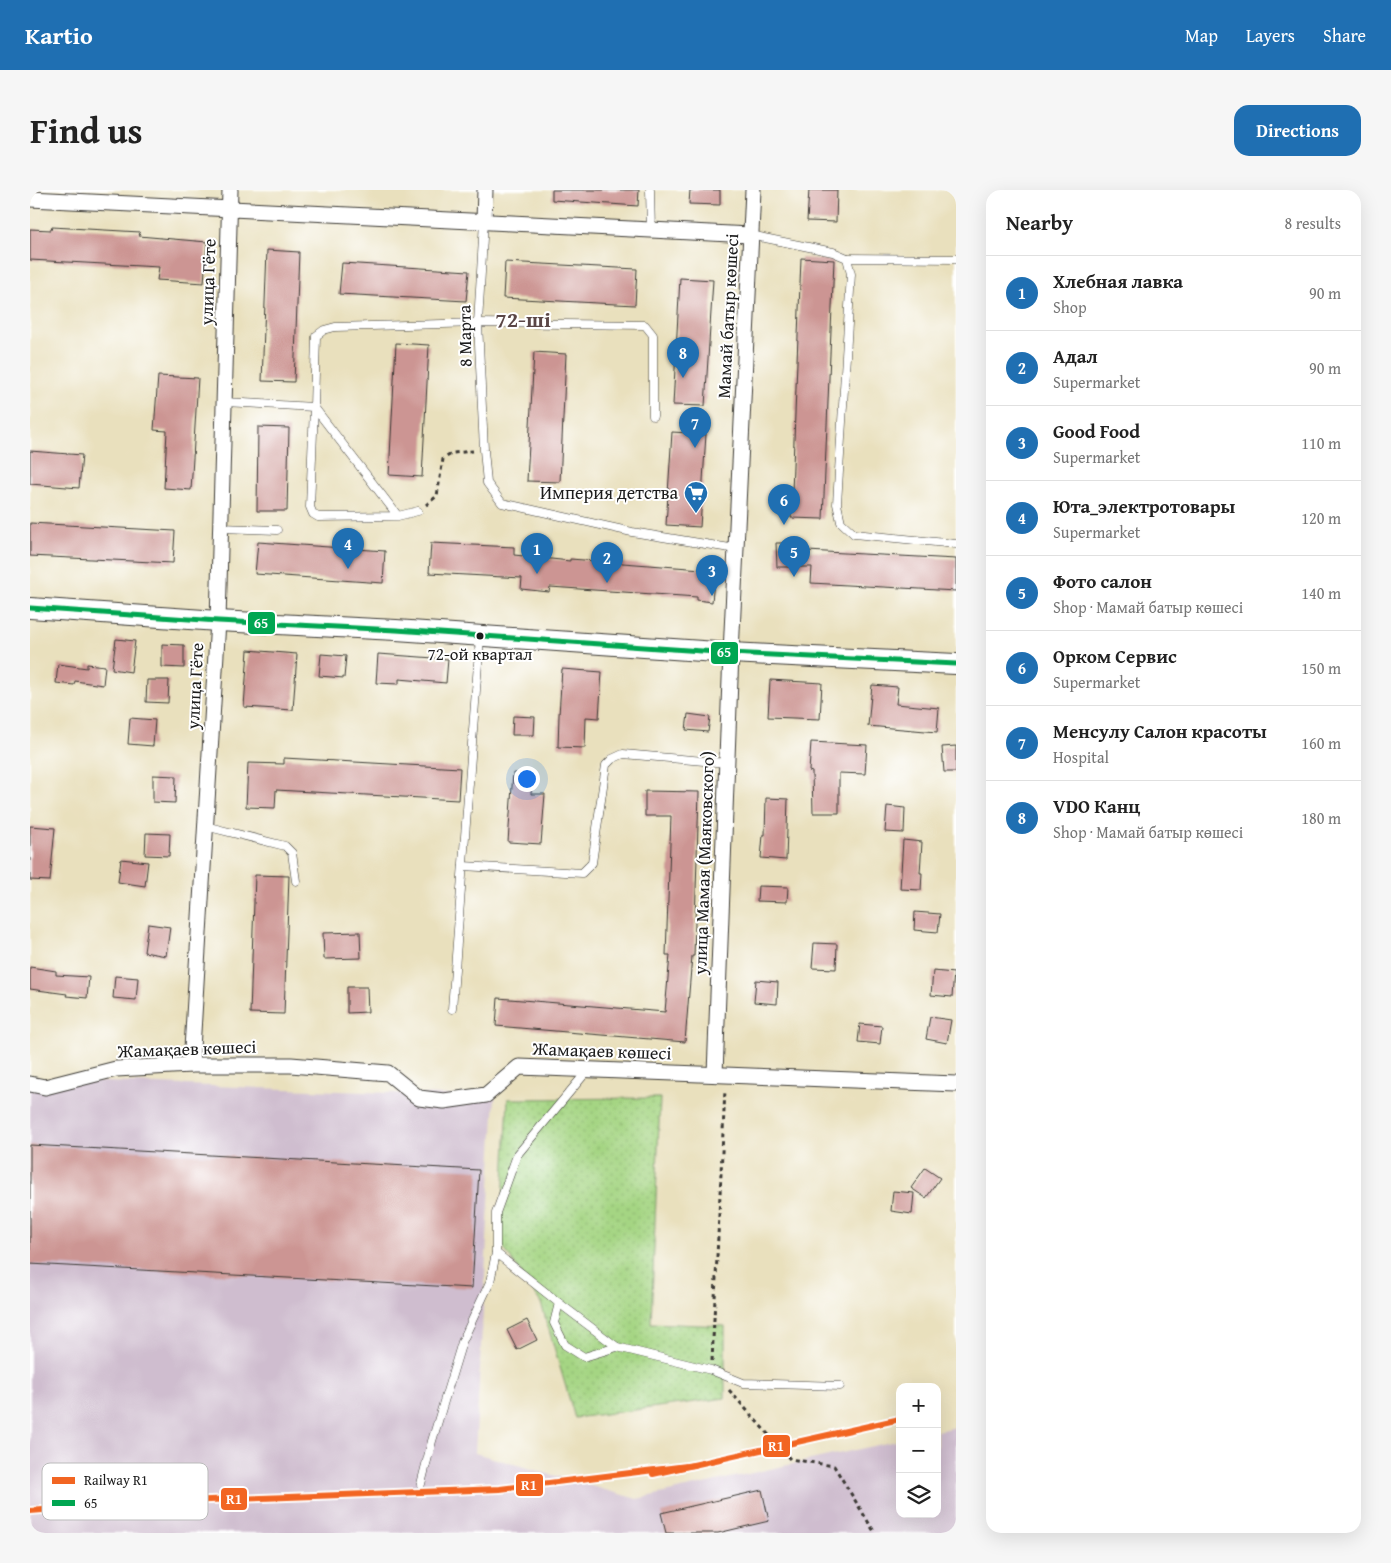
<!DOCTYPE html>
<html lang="en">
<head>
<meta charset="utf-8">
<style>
  body { margin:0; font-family:"Gentium Book Plus",serif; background:#f6f6f6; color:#222 }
  .controls { position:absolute; right:15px; bottom:15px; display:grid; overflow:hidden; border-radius:10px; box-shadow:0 5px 20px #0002 }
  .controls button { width:45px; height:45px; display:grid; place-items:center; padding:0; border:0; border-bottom:1px solid #e0e0e0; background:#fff; color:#222; font:25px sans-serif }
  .you { position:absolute; left:496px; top:588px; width:18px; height:18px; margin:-12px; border:4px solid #fff; border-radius:50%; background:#1a73e8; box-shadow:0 0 0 8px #1a73e833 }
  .badge { display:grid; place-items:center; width:32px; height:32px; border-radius:50%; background:#1f6fb2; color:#fff; font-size:16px; font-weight:700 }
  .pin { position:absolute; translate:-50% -41px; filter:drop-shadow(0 1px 2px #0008) }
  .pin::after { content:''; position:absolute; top:26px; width:18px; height:15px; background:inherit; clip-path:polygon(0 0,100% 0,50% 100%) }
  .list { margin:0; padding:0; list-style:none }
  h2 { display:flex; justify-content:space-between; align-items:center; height:65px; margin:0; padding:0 20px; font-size:21px }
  h2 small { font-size:16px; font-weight:400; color:#767676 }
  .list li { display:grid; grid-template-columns:32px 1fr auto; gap:15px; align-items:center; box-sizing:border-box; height:75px; padding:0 20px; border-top:1px solid #e0e0e0 }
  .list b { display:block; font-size:19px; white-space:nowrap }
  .list p { margin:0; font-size:16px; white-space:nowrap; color:#767676 }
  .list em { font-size:16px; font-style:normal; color:#767676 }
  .icon { flex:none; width:28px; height:28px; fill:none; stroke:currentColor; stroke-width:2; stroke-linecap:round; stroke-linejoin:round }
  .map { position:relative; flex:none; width:926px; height:1343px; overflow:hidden; border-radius:15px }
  header { display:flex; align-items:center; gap:30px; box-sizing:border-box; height:70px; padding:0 25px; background:#1f6fb2; color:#fff }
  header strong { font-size:24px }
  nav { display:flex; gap:28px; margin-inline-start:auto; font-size:18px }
  .intro { display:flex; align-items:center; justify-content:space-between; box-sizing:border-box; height:120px; padding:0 30px }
  h1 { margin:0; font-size:35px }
  .button { padding:12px 22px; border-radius:15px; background:#1f6fb2; color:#fff; font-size:18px; font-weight:700 }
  main { display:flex; gap:30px; padding:0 30px }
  aside { flex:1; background:#fff; border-radius:15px; box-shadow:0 5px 20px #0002 }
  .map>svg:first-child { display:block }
  .industrial { fill:#cfbdcf }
  .park { fill:url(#park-dots); stroke:#607850 }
  .building { fill:#cc9593 }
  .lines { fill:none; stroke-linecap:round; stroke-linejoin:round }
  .service-casing { stroke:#3b3934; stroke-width:9 }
  .minor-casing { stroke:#3b3934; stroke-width:17 }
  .secondary-casing { stroke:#3b3934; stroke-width:22 }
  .path { stroke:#3b3934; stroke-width:3; stroke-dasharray:4 4; stroke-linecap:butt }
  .service { stroke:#fff; stroke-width:8 }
  .minor { stroke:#fff; stroke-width:15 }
  .secondary { stroke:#fff; stroke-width:20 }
  .bus-1-casing { stroke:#fff; stroke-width:9 }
  .bus-1 { stroke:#00a651; stroke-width:5 }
  .rail-1-casing { stroke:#fff; stroke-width:10 }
  .rail-1 { stroke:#f26522; stroke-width:6 }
  .bus-dot { fill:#1c1c1c; stroke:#fff; stroke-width:2 }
  .labels { text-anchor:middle; stroke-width:4; stroke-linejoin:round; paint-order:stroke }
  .bus-label { font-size:17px; fill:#1c1c1c; stroke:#fff }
  .street-label { font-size:18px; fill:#1c1c1c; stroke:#fff }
  .poi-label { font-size:18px; fill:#1c1c1c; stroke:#fff; text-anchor:end }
  .district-label { font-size:22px; font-weight:bold; fill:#5a4646; stroke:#fff }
  .key { fill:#fff; stroke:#bbb; stroke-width:1 }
  .key-label { font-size:14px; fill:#1c1c1c }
  .line-badge { stroke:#fff; stroke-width:2 }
  .badge-label { font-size:14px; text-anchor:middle; font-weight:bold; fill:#fff }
</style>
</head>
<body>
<header>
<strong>Kartio</strong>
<nav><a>Map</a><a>Layers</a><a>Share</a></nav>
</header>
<div class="intro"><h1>Find us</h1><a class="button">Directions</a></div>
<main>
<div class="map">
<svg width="926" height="1343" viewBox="0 0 926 1343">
  <defs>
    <pattern id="park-dots" width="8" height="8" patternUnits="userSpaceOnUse" patternTransform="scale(1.25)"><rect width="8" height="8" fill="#a5d583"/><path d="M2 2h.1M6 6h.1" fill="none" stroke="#8db671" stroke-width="1.8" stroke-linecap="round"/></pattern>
  </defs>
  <rect width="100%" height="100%" fill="#fff"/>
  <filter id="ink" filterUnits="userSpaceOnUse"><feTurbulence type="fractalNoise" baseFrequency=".02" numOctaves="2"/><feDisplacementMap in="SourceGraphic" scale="10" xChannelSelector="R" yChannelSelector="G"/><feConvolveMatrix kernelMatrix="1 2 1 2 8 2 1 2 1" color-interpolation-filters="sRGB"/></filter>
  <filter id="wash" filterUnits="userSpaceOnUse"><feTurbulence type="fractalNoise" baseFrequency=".0096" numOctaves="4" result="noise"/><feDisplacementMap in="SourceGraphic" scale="20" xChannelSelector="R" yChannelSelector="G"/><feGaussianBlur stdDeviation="1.12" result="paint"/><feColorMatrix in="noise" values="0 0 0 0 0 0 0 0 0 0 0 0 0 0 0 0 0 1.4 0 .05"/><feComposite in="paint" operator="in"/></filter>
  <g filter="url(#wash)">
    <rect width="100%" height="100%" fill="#e9e0bd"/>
    <path class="industrial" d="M0,889L465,907L445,1263L607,1309L870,1250V1324H907V1241L926,1237V1343H0Z"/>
    <path class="park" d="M630,908L621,1133L695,1136V1208L545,1228L511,1113L471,1054L478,909Z"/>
    <g id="blocks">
      <g class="building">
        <path d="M522,0H609L608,16L522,10Z"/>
        <path d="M660,0H690V15L659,14Z"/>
        <path d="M779,0H807L806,32L777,31Z"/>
        <path d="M22,37L110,42L109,46L177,52L174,93L127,90L129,77L0,70V39L21,40Z"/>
        <path d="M237,60L269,62L264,192L232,191Z"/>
        <path d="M771,68L804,70L793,329L761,328Z"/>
        <path d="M475,72L607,79L605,115L473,108Z"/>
        <path d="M312,73L439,81L436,111L309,104Z"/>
        <path d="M650,88L683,90L675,216L643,215Z"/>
        <path d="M366,153L399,155L392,287L359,285Z"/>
        <path d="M504,162L536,164L530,292L497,291Z"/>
        <path d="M128,186L168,188L161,300L134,298L137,241L124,240Z"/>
        <path d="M228,237L259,238L257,321H227Z"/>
        <path d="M642,242L676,244L670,337L636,335Z"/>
        <path d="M0,261L52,265L49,298L0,294Z"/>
        <path d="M0,333L145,341L143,373L0,366Z"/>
        <path d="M228,352L355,361L353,393L225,384Z"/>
        <path d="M401,353L484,357V365L540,371V369L685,380L682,412L667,410V407L520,397L519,402L491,399L492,388L399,383Z"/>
        <path d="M746,353H777V361L926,369V401L781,393L782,377H747Z"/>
        <path d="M86,449L105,451L101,482L82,479Z"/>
        <path d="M132,454L154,455V478L132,477Z"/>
        <path d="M218,460L267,464L263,520L214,517Z"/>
        <path d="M291,464L316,466L314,488L289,486Z"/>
        <path d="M348,464L418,469L416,493L369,489V494L346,493Z"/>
        <path d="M28,474L57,478V474L75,476L73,495L45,491L44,495L26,493Z"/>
        <path d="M532,479L572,482L569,528L556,527L555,558L528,557L529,525Z"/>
        <path d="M117,490H139L138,513L116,512Z"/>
        <path d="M740,490L792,493L790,529L738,527Z"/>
        <path d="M842,495L868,497L866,514L909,518L907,542L838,536Z"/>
        <path d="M658,524L680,527L678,542L656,540Z"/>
        <path d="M483,526L505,527L504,545H482Z"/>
        <path d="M100,528L125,530L123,556L98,554Z"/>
        <path d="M781,552L837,555L835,584L809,583V623H783L782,582L779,581Z"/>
        <path d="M926,556V582H914L912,557Z"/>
        <path d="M254,568L430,578L428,610L246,600L245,618L216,617L218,573L254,574Z"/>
        <path d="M483,583L502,584L501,604H515L511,654L478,652Z"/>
        <path d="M123,585L146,586L145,613L123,612Z"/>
        <path d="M615,601L669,602L664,766H662L655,852L466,836L468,808L635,822L640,765H636L641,626H615Z"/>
        <path d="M736,608L758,609L756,670L731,668L733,645H735Z"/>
        <path d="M857,616L875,618L874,643L855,642Z"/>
        <path d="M0,636L25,638L20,691L0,690Z"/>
        <path d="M116,643L140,644L139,666L115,665Z"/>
        <path d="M873,650L892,652L890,683H892L891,700L870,699Z"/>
        <path d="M91,669L118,672L115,696L88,692Z"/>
        <path d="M225,685L259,686L254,824L220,823Z"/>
        <path d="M728,696L758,697L757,712L727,711Z"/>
        <path d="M885,722L910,724L908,742L884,740Z"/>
        <path d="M118,734L140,737L136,766L114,762Z"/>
        <path d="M330,742L331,768L294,769L293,743Z"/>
        <path d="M784,753L807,754L806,779L782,778Z"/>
        <path d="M0,777L26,781V785L59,787L57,808L36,806L37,804L0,799Z"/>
        <path d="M903,781L924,783L922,807L901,805Z"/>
        <path d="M85,786L108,788L106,810L83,808Z"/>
        <path d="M726,790L748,792L747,814L724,812Z"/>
        <path d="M317,797H337L338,822L317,823Z"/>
        <path d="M900,827L921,830L917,853L896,849Z"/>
        <path d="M830,834L852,836L850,854L828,852Z"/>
        <path d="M0,955L449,980L442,1098L0,1074Z"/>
        <path d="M895,978L910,988L896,1008L881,998Z"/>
        <path d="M863,1001L884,1003L882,1024L861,1021Z"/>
        <path d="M497,1130L507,1150L487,1160L477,1140Z"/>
        <path d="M732,1300L739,1331L688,1343H636L631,1323Z"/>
      </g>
    </g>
  </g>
  <g filter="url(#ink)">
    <use href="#blocks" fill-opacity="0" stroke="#3b3934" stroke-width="1"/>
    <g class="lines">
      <g class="service-casing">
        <g id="service">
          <path d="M620,0L621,41"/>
          <path d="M454,31L448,133L454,260L457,293L472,313L602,342L706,359"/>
          <path d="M720,45L803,62L817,68L821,84L807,314L811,332L824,344L926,354"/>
          <path d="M817,68L926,69"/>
          <path d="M194,212L284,217L286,146L294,140L305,137L448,133L615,135L623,145V226"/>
          <path d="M368,326L284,217L280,317L283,324L288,327L368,326L388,321"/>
          <path d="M191,338L247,340"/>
          <path d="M175,636L255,656L262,663L266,691"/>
          <path d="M433,676L552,683L562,673L576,575L582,569L593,564L697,573"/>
          <path d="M422,819L450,447"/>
          <path d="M466,1063L529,1113L587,1157L681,1180L713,1193L810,1196"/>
          <path d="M529,1113L524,1133L535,1155L554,1167L587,1157"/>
          <path d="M391,1294L402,1251L432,1152L460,1092L466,1063V1023L487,965L558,880"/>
        </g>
      </g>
      <g class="minor-casing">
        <g id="minor">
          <path d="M0,9L720,45"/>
          <path d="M454,31L455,0"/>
          <path d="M161,875L188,431L200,0"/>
          <path d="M685,884L701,463L723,0"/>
          <path d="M0,894L15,897L86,879L161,875H261L358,883L389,908L414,911L456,905L489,877L926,894"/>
        </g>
      </g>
      <g class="secondary-casing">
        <path id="secondary" d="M0,418L188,431L366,440L701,463L926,474"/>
      </g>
      <g class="path">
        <path d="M396,315L407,306L413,269L423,263L443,261"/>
        <path d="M682,1171L695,900"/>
        <path d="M699,1200L760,1269L804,1276L845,1343"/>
      </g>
      <use href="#service" class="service"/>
      <use href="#minor" class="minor"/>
      <use href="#secondary" class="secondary"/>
      <g class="bus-1-casing">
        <path id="bus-1" d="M0,418L188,431L366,440L701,463L926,474"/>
      </g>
      <use href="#bus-1" class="bus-1"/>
      <g class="rail-1-casing">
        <g id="rail-1">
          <path d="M623,1284L870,1229"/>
          <path d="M0,1321L102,1313L470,1299L665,1275"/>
        </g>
      </g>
      <use href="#rail-1" class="rail-1"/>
    </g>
  </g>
  <defs>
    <g id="supermarket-pin" transform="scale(1.25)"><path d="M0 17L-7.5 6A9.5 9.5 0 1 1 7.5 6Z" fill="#1f6fb2" stroke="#fff"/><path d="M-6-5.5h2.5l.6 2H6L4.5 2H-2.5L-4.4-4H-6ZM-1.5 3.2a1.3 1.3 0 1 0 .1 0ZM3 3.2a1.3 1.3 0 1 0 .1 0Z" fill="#fff"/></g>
  </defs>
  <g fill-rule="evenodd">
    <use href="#supermarket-pin" x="666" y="303"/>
  </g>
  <circle class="bus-dot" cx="450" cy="446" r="4.5"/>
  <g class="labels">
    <g class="bus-label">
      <text x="450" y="470">72-ой квартал</text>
    </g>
    <g class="street-label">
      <text transform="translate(178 92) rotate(-88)" y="6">улица Гёте</text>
      <text transform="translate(698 126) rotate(-87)" y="6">Мамай батыр көшесі</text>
      <text transform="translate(435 146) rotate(-91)" y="6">8 Марта</text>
      <text transform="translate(165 496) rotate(-87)" y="6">улица Гёте</text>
      <text transform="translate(674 673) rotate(-88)" y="6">улица Мамая (Маяковского)</text>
      <text transform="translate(157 859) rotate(-2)" y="6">Жамақаев көшесі</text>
      <text transform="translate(572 861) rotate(2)" y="6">Жамақаев көшесі</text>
    </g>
    <g class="poi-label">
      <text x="648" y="309">Империя детства</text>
    </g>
    <g class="district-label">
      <text x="493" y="137">72-ші</text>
    </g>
  </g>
  <rect x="12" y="1273" width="166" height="57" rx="8" class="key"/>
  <rect x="22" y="1287" width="23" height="7" fill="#f26522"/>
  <rect x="22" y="1310" width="23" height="6" fill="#00a651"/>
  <g class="key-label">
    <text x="54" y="1295">Railway R1</text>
    <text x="54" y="1318">65</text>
  </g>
  <g class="line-badge">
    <rect x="217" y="421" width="29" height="24" rx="5" fill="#00a651"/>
    <rect x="680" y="451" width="29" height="24" rx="5" fill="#00a651"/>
    <rect x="732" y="1244" width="29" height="24" rx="5" fill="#f26522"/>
    <rect x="485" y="1283" width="29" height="24" rx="5" fill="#f26522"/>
    <rect x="190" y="1297" width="28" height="24" rx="5" fill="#f26522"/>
  </g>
  <g class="badge-label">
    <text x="231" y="438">65</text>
    <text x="694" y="467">65</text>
    <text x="746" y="1261">R1</text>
    <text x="499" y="1300">R1</text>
    <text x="204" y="1314">R1</text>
  </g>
</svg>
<div class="controls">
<button>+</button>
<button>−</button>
<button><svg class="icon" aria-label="layers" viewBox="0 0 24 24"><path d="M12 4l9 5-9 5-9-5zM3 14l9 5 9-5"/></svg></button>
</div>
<div class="you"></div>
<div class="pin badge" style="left:507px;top:384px">1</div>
<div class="pin badge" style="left:577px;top:393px">2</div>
<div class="pin badge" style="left:682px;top:406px">3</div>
<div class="pin badge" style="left:318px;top:379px">4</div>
<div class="pin badge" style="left:764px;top:387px">5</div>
<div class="pin badge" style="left:754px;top:335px">6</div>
<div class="pin badge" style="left:665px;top:258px">7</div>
<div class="pin badge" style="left:653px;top:188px">8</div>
</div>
<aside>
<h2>Nearby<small>8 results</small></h2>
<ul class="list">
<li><span class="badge">1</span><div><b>Хлебная лавка</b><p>Shop</p></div><em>90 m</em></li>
<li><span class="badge">2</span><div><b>Адал</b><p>Supermarket</p></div><em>90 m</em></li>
<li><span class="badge">3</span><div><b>Good Food</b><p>Supermarket</p></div><em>110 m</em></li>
<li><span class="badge">4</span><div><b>Юта_электротовары</b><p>Supermarket</p></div><em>120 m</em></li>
<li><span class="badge">5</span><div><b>Фото салон</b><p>Shop · Мамай батыр көшесі</p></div><em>140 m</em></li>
<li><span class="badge">6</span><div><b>Орком Сервис</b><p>Supermarket</p></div><em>150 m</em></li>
<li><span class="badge">7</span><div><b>Менсулу Салон красоты</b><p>Hospital</p></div><em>160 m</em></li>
<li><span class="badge">8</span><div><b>VDO Канц</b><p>Shop · Мамай батыр көшесі</p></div><em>180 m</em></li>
</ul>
</aside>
</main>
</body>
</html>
